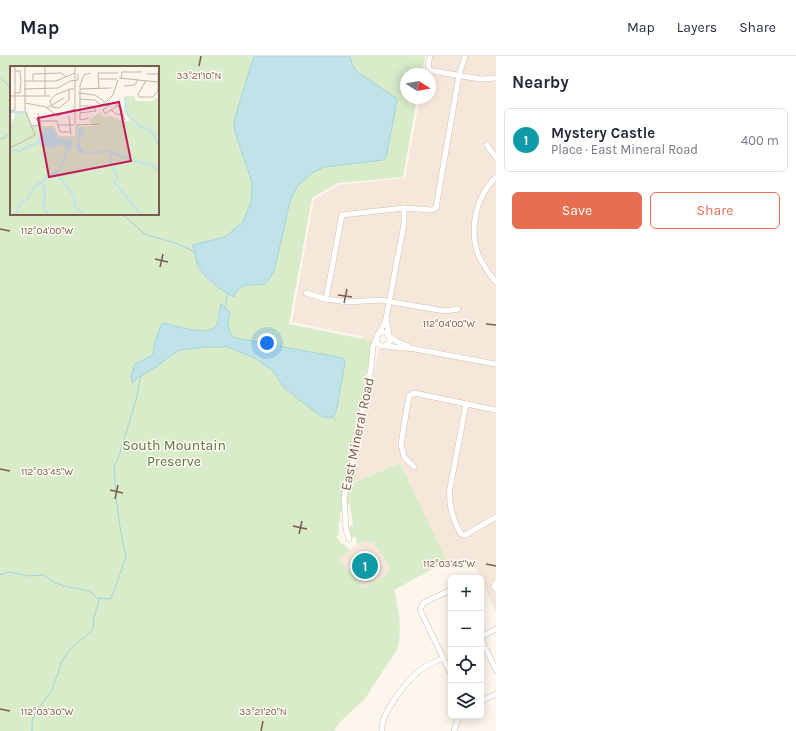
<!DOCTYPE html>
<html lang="en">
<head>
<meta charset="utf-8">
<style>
  body { margin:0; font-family:Karla,sans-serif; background:#f2f2f3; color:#1f2937 }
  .controls { position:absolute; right:12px; bottom:12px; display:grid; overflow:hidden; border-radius:6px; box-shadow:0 2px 10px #0003 }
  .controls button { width:36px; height:36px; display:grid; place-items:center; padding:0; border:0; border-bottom:1px solid #e0e1e3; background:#fff; color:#1f2937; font:20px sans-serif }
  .compass { position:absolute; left:400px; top:12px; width:36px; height:36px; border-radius:50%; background:#fff; box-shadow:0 2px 10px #0003; rotate:101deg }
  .you { position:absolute; left:267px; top:287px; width:14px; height:14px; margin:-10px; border:3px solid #fff; border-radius:50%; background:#1a73e8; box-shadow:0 0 0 6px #1a73e833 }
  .badge { display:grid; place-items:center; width:26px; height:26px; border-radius:50%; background:#e76f51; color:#fff; font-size:13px; font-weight:700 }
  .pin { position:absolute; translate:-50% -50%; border:2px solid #fff; box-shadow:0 1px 4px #0006 }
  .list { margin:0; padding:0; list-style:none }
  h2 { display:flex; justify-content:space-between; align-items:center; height:52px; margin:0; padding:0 16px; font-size:17px }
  h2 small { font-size:13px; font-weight:400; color:#747a83 }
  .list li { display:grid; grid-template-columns:26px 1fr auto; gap:12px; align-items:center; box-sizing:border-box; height:64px; margin:0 8px 8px; padding:0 8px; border:1px solid #e0e1e3; border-radius:6px }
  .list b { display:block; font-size:15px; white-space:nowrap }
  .list p { margin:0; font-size:13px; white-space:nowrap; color:#747a83 }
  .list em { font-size:13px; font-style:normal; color:#747a83 }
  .actions { display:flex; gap:8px; padding:12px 16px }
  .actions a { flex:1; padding:9px 0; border:1px solid #e76f51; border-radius:6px; text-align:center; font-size:14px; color:#e76f51 }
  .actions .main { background:#e76f51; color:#fff }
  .icon { flex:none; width:22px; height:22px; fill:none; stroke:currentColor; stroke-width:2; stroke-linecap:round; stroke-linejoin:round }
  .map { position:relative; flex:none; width:496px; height:675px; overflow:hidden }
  header { display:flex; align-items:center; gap:24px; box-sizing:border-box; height:56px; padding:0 20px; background:#fff; border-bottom:1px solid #e0e1e3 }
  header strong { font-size:19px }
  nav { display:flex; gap:22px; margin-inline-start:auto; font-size:14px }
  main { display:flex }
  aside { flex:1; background:#fff }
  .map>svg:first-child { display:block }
  .residential { fill:#f5e8da }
  .green { fill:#d8ecc9; fill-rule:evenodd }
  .water { fill:#bfe3e8; stroke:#a5d3da }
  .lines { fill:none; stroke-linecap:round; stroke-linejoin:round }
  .stream { stroke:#a5d3da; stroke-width:1 }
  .minor-casing { stroke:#d1beb0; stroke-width:6 }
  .minor { stroke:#fff; stroke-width:5 }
  .ticks { fill:none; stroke:#7a5c4d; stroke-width:1.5 }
  .labels { text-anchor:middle; stroke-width:3; stroke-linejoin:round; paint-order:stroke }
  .street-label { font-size:14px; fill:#7a5c4d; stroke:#fffaf3 }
  .park-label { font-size:14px; fill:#537a41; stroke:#fffaf3 }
  .inset-river { fill:none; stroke:#bfe3e8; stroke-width:2 }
  .inset-road { fill:none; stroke:#c5b3a7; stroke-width:1 }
  .view { fill:#c2185b; fill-opacity:0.15; stroke:#c2185b; stroke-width:2 }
  .inset-edge { fill:none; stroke:#7a5c4d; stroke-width:2 }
  .ticks-label { font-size:10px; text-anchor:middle; fill:#7a5c4d; stroke:#fffaf3; stroke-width:3; stroke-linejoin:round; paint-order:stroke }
</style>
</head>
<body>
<header>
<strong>Map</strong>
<nav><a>Map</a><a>Layers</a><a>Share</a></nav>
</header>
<main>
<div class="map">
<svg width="496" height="675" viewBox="0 0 496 675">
  <rect width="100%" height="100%" fill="#fdf6ec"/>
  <g class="residential">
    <path d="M432,0H496V305L403,287L392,281L389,276L380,275L375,283L371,286L361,285L362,280L292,266L314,143L339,129L405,122L420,42H430V18H424L426,11L431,8Z"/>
    <path d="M379,291L397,292L496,311V557L473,504L447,505L400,407L354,426L358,410H355Z"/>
    <path d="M363,485L374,486L390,510L386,519L364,532L339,503L352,492Z"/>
  </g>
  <path class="green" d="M0,0H425L422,18H406V42H417L403,121L338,127L312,142L289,268L373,285L348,408H350L345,426L343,455L340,456V466H338L339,476L337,481L340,486L350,494L339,503L363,531L365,532L386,519L390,510L374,487L363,485L357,489L356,481H351L349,473L350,470L353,469L350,448H347C347,434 350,423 355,410H358L355,426L400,407L447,505L394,534C399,553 402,572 398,592L364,644L340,666L334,675H0ZM11,11H158V158H11Z"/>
  <g class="water">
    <path d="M255,0H350L353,11L359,17L395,41L397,44L386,102L383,104L324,111L312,117L298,129L290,145L275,212L270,222L264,228C248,231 241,224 234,241C220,233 203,222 197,207C195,202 195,195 193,189L225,181L243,166L251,146L252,126L235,76L234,65L253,3Z"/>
    <path d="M221,248L230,256L228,267L230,278L236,282L343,302L345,306L337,352L334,360L329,362L321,360L284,332L273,315L255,302L228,291H207L180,294L169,301L156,311L137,322L133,327H132L131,320L135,308L153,299L155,286L161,269L164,267C176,270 207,281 216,270C219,265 219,254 221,248Z"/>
  </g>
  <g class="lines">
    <g class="stream">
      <path d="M0,21L9,31L11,35"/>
      <path d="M0,83L4,82L11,76"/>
      <path d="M121,158L132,166L144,178L178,188L195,196"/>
      <path d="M225,251L228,237"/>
      <path d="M332,360L335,364"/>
      <path d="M0,519L9,516L29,520L43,519L54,526L64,530L89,535L97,542L111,543L126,501L120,471L116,441L114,410L119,400L136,344L141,319"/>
      <path d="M32,675V665L35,657L52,634L62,605L72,591L93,574L94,561L100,542"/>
    </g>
    <g class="minor-casing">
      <g id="minor">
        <path d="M430,0L428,8L429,13L433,15L480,23L496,22"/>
        <path d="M487,89L496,102"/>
        <path d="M496,121C476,139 469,173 478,198C482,209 489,217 496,226"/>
        <path d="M306,237L326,243L348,246L380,244L445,255L458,253"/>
        <path d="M326,243L342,159L404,152L432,154L436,152L459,19L465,0"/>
        <path d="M386,263L389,279"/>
        <circle cx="383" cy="283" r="7"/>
        <path d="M379,278L386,263L404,168V152"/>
        <path d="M389,281L398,286L408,290"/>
        <path d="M385,290L415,293L496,308"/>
        <path d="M466,348L450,432C448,448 453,464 461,478L465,479L496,461"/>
        <path d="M414,411L404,401L401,388L409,340L414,337L496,354"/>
        <path d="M349,483L346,473L344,443L346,431L351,410L371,312L373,290L377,282"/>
        <path d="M496,526L494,530L496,533"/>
        <path d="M451,534L423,547L420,554L451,618"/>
        <path d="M481,581L496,573"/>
        <path d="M481,583L496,614"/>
        <path d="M481,645L496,638"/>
        <path d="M382,675C380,658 406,626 419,615C426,609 435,606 443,602"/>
        <path d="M454,675L459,660"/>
      </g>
    </g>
    <use href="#minor" class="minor"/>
  </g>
  <path class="ticks" d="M199,10L201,0M0,173L10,175M155,203L168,206M160,211L163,198M338,239L352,241M344,247L347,233M486,268L496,269M0,413L10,415M110,434L123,437M115,443L118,429M293,470L307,473M299,478L302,465M486,508L496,510M0,653L10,655M261,675L263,665"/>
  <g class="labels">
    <g class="street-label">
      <text transform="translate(357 378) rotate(-78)" y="5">East Mineral Road</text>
    </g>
    <g class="park-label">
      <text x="174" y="394">South Mountain<tspan x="174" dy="16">Preserve</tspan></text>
    </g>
  </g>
  <g transform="translate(10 10)">
    <rect width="149" height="149" fill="#fdf6ec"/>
    <path d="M116,30H125V35H142L149,31V149H0V57L5,52V45H16L22,60H44L49,70H65V60H82L79,54L90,46L94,51L101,50L113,55H120L114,45Z" fill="#d8ecc9"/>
    <path d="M35,62L43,63L48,72L61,74L63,77L61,82L58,84L51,78L42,82L28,78L27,71L32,68ZM68,63H75L69,77L75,88L68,86L67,80L64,79L68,76Z" fill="#bfe3e8"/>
    <path class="inset-river" d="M115,31L116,45L119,50L133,62L140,63L149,78M0,46H14M0,84L10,85L27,77M75,87L102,85L101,98L108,112L104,115L131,149M103,87L128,96L142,99L149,107M47,107L64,131L65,140L73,149M32,115L35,128L33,139L38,149M6,149L9,139L17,133L25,120L49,104L58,83"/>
    <path class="inset-road" d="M35,0V30M65,0V58M0,1L17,0M5,5H10L11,15L10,27H5M136,8H148V25L143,31H129L128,28L136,15M109,12L148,16M111,12L112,6H132M88,13H107M14,15H46L65,7M23,15V8L51,7L55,10M114,20L125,19L128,13M89,22L88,7H108M14,23L48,22L60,15L68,14V8M70,23L101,22M59,24V34L49,42L42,41L40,35L45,29L60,23H64M68,27L85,29L95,36M0,30H40M70,33L85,34L91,39L95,37M96,36L103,29L108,14M15,37L36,41L47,50L65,43M96,37L98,40L93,44L95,48L107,40L111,41L115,54M98,40L104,36L107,40M37,42L54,32M101,44L106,48L113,49M0,45L5,44V0M70,47L86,45L83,40H70M59,50L61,69M24,52L29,55H47L50,66H61M79,52L70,54V19L74,9L80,7M48,59H64M65,59L89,58M22,60L31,59L28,47M0,82L25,69L15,44V0"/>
    <path class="view" d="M109,36L121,95L39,111L28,52Z"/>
    <rect width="149" height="149" class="inset-edge"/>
  </g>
  <g class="ticks-label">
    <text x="199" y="23">33°21'10"N</text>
    <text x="47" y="178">112°04'00"W</text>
    <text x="449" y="271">112°04'00"W</text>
    <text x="47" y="419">112°03'45"W</text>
    <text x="449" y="511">112°03'45"W</text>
    <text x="47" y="659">112°03'30"W</text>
    <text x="263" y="659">33°21'20"N</text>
  </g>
</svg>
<div class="controls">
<button>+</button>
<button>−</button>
<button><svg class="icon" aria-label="locate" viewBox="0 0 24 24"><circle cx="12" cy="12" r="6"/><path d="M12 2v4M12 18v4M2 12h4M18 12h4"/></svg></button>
<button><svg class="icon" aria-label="layers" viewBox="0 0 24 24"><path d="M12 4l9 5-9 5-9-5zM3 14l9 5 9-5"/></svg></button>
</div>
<svg class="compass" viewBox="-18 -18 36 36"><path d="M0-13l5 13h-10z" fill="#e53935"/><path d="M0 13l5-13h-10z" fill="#747a83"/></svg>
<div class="you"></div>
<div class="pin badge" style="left:365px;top:510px;background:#0f9aa8">1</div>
</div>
<aside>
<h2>Nearby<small></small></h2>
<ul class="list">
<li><span class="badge" style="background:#0f9aa8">1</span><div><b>Mystery Castle</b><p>Place · East Mineral Road</p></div><em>400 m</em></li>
</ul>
<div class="actions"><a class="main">Save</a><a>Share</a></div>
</aside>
</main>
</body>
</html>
